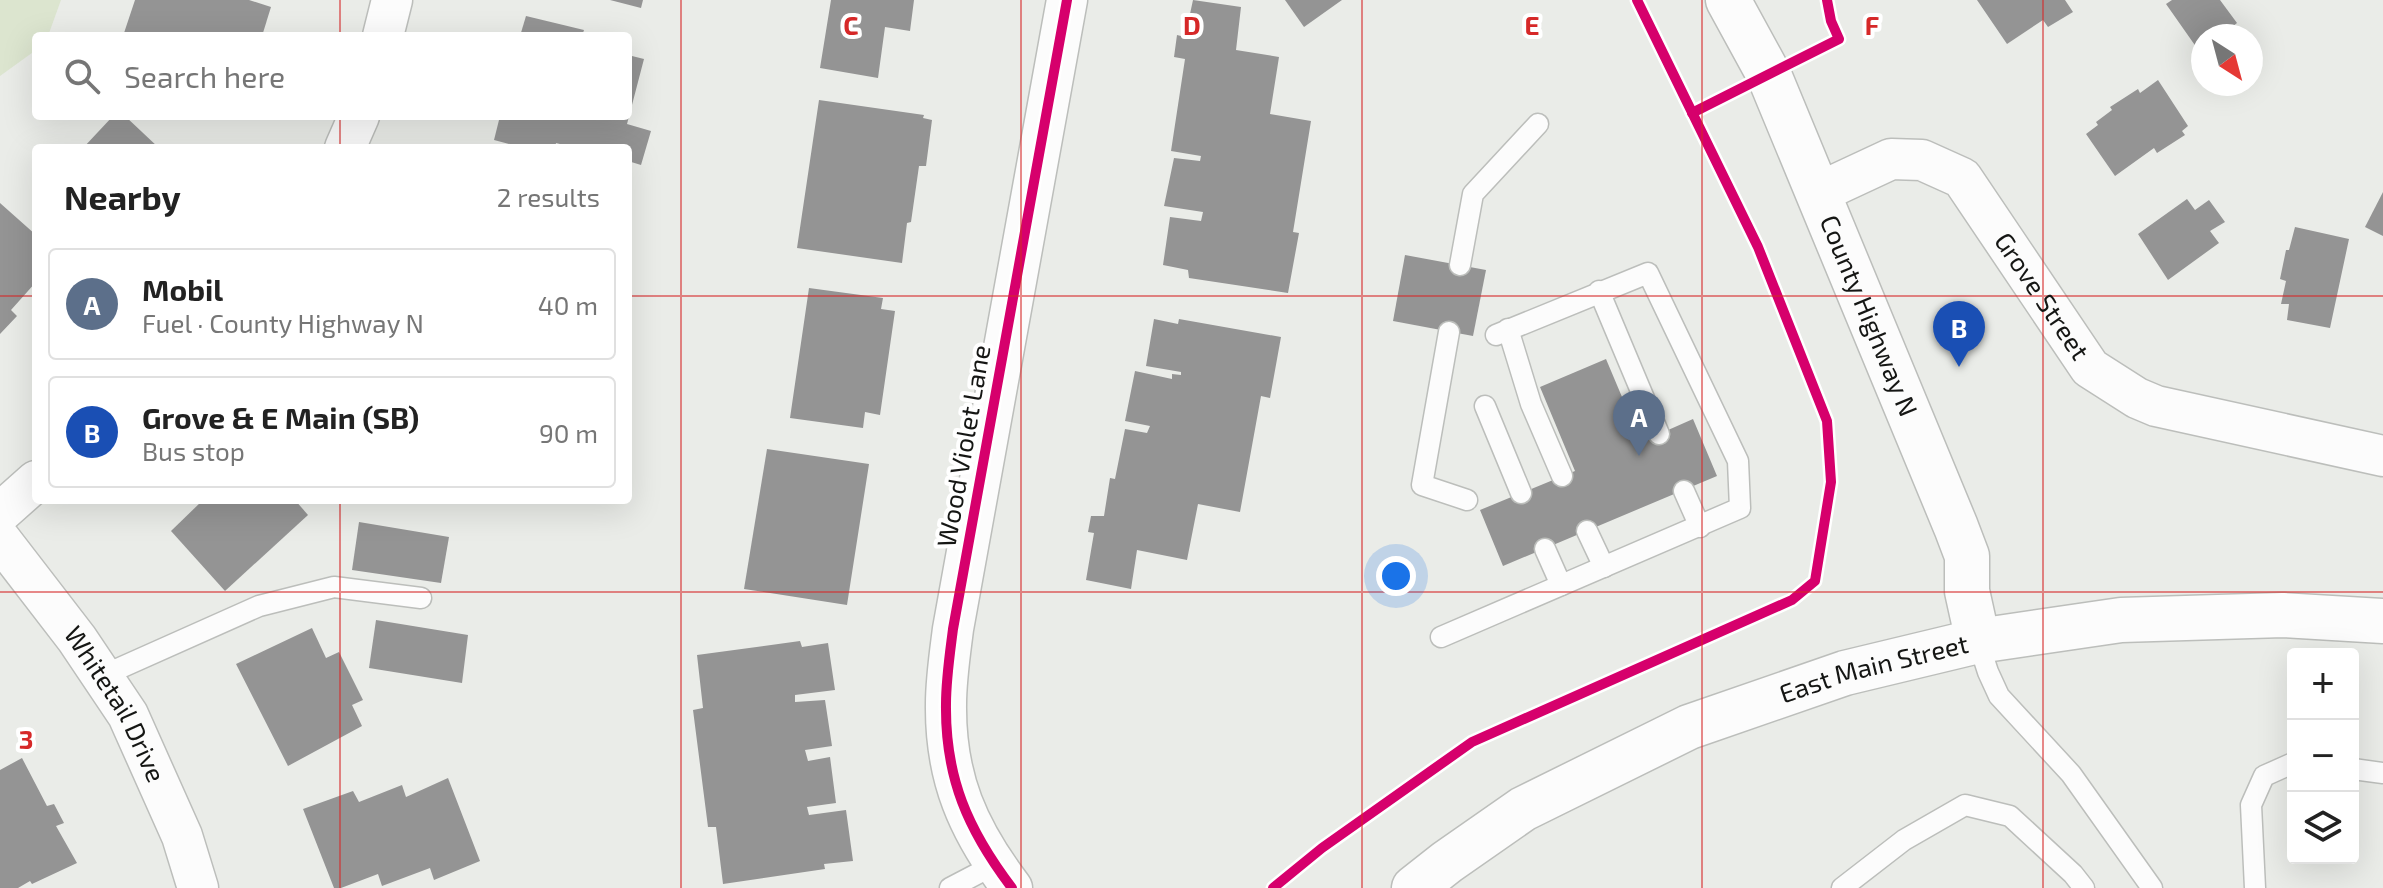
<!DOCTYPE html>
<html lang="en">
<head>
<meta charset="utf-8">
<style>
  body { margin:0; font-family:"Exo 2",sans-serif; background:#f6f6f6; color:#222 }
  .controls { position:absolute; right:24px; bottom:24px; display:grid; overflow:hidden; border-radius:8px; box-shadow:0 8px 32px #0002 }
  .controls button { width:72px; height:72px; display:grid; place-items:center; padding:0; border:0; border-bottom:2px solid #e0e0e0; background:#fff; color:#222; font:40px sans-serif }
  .compass { position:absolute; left:2191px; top:24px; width:72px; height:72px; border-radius:50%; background:#fff; box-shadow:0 8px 32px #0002; rotate:144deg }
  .you { position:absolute; left:1396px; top:576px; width:28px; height:28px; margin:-20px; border:6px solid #fff; border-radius:50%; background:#1a73e8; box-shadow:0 0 0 12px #1a73e833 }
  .badge { display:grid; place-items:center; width:52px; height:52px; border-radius:50%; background:#111827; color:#fff; font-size:26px; font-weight:700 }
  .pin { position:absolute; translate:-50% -66px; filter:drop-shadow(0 2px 4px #0008) }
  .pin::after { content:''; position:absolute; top:42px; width:28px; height:24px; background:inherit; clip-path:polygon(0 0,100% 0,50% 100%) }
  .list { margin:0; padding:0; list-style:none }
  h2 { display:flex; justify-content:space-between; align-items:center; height:104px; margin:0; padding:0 32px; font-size:34px }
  h2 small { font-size:26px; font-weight:400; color:#767676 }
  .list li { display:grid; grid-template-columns:52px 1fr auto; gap:24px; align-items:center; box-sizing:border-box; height:112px; margin:0 16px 16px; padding:0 16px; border:2px solid #e0e0e0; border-radius:8px }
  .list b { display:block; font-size:30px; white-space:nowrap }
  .list p { margin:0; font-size:26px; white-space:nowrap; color:#767676 }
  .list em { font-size:26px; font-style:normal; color:#767676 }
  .icon { flex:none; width:44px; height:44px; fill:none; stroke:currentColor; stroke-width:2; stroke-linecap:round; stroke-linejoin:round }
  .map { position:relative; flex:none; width:2383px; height:888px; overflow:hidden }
  .search { position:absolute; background:#fff; box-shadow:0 8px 32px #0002; left:32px; top:32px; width:600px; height:88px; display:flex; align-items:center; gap:20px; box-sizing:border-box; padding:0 28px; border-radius:8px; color:#767676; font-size:30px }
  .panel { position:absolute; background:#fff; box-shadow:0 8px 32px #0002; left:32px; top:144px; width:600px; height:360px; border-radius:8px }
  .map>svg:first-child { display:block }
  .green { fill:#dce5cf }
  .building { fill:#949494 }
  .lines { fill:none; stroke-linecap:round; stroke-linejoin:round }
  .service-casing { stroke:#bcbebb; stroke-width:23 }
  .minor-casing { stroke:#bcbebb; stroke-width:43 }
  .primary-casing { stroke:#bcbebb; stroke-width:47 }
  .service { stroke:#fcfcfc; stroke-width:20 }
  .minor { stroke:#fcfcfc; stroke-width:40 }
  .primary { stroke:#fcfcfc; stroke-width:44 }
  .cycleway-casing { stroke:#fff; stroke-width:15 }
  .cycleway { stroke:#d6006c; stroke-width:10 }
  .grid { fill:none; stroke:#d62828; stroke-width:2; stroke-opacity:0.55 }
  .labels { text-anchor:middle; stroke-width:8; stroke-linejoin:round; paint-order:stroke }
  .street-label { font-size:26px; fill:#151614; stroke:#fff }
  .grid-label { font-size:26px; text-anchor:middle; font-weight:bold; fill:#d62828; stroke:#fff; stroke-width:8; stroke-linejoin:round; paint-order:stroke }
</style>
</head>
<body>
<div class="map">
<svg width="2383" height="888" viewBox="0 0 2383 888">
  <rect width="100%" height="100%" fill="#eaece8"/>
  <path class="green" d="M0,0H61L48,36H36V50L0,76Z"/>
  <g class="building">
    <path d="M135,0H249L271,7L262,36H123Z"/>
    <path d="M610,0H643L641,8Z"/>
    <path d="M831,0H914L910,31L885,27L878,78L820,68Z"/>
    <path d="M1193,0L1241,7L1236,50L1279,57L1270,114L1311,121L1293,232L1299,233L1288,293L1189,278L1188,270L1163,265L1170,217L1201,221L1203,212L1164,206L1174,158L1200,161L1201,156L1171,151L1185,59L1174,57L1177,35L1185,37Z"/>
    <path d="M1285,0H1342L1304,27Z"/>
    <path d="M1977,0H2065L2073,12L2048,27L2043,20L2007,44Z"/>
    <path d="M2172,0H2220L2237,23L2220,36H2203V48L2199,51L2166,4Z"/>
    <path d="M526,16L584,30L582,36H520Z"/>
    <path d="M628,55L644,59L627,124L651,131L641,165L628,161V148H576L556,143L555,148H525L494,140L500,116H628Z"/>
    <path d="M2158,80L2188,126L2182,131L2185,135L2157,153L2154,148L2115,176L2086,134L2098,125L2096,122L2112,110L2110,107L2138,89L2140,93Z"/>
    <path d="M819,100L924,115L923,118L932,120L926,166H919L911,222L907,223L902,263L797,248Z"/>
    <path d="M113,116H125L159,148H83Z"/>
    <path d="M2383,192V236L2365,227Z"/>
    <path d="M2187,199L2195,210L2209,200L2225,222L2210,231L2219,243L2168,280L2138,234Z"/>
    <path d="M0,203L36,235V282L11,310L17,316L0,334Z"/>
    <path d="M2295,227L2349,239L2330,328L2287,320L2289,304H2281L2286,281L2280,279L2286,250H2289Z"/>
    <path d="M1405,255L1486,270L1473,336L1393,321Z"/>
    <path d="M809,288L883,298L881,309L895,311L880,415L865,412L863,428L790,418Z"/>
    <path d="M1154,319L1178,324L1179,319L1281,337L1270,398L1261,396L1240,512L1198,504L1187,560L1137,550L1131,589L1086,580L1094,533L1088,532L1091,516H1104L1110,478L1115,479L1125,429L1147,433L1150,426L1125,421L1135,371L1172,379V374L1181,375V372L1146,366Z"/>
    <path d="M1606,359L1641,442L1693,419L1717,476L1503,566L1480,510L1575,471L1540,387Z"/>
    <path d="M767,449L869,464L847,605L744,589Z"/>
    <path d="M203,500H295L308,515L225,591L171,531Z"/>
    <path d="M359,522L449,537L441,583L352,570Z"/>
    <path d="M376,620L468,635L462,683L369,668Z"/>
    <path d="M312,628L326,658L339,652L363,700L352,705L362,726L288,766L236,664Z"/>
    <path d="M800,641L802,647L828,643L835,690L795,695V702L825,700L832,746L805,750L808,761L830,757L836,803L807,807L809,815L846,810L853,861L824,864L825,869L723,884L716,827H708L693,710L703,708L697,655Z"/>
    <path d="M22,758L47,806L54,804L64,823L56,826L77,863L32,884L30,881L18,888H0V770Z"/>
    <path d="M448,778L480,861L434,880L430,868L382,886L378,874L341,888H334L303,809L353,791L359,802L402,785L406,797Z"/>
  </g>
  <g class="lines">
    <g class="service-casing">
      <g id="service">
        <path d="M1460,265L1473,194L1538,124"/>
        <path d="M1599,291L1659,434"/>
        <path d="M1508,329L1531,404L1562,476"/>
        <path d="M1449,332L1422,485L1467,500"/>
        <path d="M1485,406L1521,493"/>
        <path d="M1684,491L1700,527"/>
        <path d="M1587,531L1604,567"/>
        <path d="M1545,549L1561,585"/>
        <path d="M1441,637L1740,508L1738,461L1648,273L1496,335"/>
        <path d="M1978,641L1988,672L1999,696L2071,774L2152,888"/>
        <path d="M102,676L259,606L334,587L421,598"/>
        <path d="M2353,769L2383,773"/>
        <path d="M950,888L994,865"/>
        <path d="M1842,888L1904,840L1965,805L2010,816L2073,874L2084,888"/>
        <path d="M2255,888L2251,805L2264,776L2293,763"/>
      </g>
    </g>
    <g class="minor-casing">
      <g id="minor">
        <path d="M383,36L392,0"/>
        <path d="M345,148L359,116"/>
        <path id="s1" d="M1818,193L1891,159L1922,160L1962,178L2090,368L2137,398L2156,406L2383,456"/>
        <path d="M0,513L36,481"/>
        <path id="s2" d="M0,539L77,639L128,715L182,836L198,888"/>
        <path d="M1012,888C968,830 945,778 946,704C946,679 950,653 953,629L1067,0"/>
      </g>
    </g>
    <g class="primary-casing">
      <g id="primary">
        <path id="s3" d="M1728,0L1769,75L1956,527L1967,556V591L1978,641"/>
        <path id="s4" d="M1414,888L1447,862L1523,809L1689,727L1845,673L1978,641L2121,620L2283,615L2383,621"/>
      </g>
    </g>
    <use href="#service" class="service"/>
    <use href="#minor" class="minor"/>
    <use href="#primary" class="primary"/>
    <g class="cycleway-casing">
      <g id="cycleway">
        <path d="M1692,113L1839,39L1831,21L1827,0"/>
        <path d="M1012,888C968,830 945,778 946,704C946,679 950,653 953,629L1067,0"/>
        <path d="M1273,888L1322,848L1472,742L1792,600L1815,581L1831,482L1827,421L1758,247L1637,0"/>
      </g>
    </g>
    <use href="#cycleway" class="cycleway"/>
  </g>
  <path class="grid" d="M340,0V36M681,0V888M1021,0V888M1362,0V888M1702,0V888M2043,0V888M340,116V148M0,296H36M628,296H2383M340,500V888M0,592H2383"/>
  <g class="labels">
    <g class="street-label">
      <text dy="9" stroke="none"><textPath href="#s1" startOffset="298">Grove Street</textPath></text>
      <text dy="9" stroke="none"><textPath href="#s3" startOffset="346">County Highway N</textPath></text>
      <text transform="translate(964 446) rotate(-80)" y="9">Wood Violet Lane</text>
      <text dy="9" stroke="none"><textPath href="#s4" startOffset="514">East Main Street</textPath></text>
      <text dy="9" stroke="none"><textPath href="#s2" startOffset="202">Whitetail Drive</textPath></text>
    </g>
  </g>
  <g class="grid-label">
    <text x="851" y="35">C</text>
    <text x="1192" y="35">D</text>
    <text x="1532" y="35">E</text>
    <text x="1872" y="35">F</text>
    <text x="26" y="749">3</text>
  </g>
</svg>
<div class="controls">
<button>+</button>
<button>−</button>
<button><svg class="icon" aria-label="layers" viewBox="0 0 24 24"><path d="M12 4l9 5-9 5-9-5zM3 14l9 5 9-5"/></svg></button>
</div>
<svg class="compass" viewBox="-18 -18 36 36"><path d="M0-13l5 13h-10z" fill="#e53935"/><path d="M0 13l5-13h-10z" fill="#767676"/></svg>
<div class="you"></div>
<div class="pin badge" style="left:1639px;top:456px;background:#5c6f8a">A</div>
<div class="pin badge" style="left:1959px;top:367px;background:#1a4fb4">B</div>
<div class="search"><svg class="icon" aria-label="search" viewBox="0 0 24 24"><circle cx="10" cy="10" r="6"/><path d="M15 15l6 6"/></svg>Search here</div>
<section class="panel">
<h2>Nearby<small>2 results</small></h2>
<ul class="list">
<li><span class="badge" style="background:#5c6f8a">A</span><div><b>Mobil</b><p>Fuel · County Highway N</p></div><em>40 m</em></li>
<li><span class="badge" style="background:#1a4fb4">B</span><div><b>Grove &amp; E Main (SB)</b><p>Bus stop</p></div><em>90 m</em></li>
</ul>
</section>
</div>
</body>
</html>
